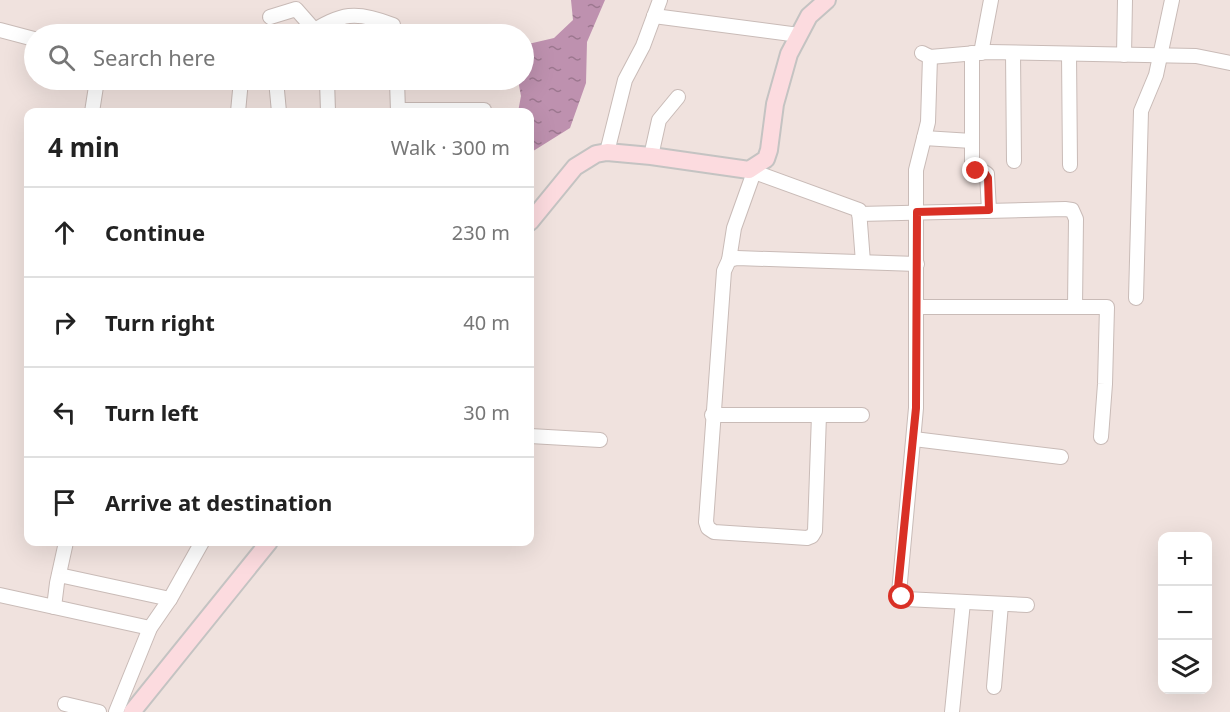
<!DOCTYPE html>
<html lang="en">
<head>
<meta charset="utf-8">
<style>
  body { margin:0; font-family:"Noto Sans",sans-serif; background:#f6f6f6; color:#222 }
  .controls { position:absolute; right:18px; bottom:18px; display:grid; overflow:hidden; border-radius:12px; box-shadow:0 6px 24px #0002 }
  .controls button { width:54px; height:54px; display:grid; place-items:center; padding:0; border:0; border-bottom:2px solid #e0e0e0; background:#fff; color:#222; font:30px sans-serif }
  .stop { position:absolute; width:18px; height:18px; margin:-14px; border:4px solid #d93025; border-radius:50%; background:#fff }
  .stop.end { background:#d93025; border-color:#fff; box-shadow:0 2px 6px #0008 }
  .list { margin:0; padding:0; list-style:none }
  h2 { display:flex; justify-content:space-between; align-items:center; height:78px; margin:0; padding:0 24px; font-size:26px }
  h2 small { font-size:20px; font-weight:400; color:#767676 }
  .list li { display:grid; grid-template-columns:39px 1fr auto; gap:18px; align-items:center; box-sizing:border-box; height:90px; padding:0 24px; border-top:2px solid #e0e0e0 }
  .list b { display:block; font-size:22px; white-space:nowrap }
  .list em { font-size:20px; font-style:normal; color:#767676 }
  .icon { flex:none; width:33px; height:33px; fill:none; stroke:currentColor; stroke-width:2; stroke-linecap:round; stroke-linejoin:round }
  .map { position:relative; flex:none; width:1230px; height:712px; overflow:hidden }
  .search { position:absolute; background:#fff; box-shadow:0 6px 24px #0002; left:24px; top:24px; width:510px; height:66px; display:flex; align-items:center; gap:15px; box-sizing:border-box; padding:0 21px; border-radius:33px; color:#767676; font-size:22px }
  .panel { position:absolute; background:#fff; box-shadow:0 6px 24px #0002; left:24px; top:108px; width:510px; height:438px; border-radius:12px }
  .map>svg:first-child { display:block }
  .water { fill:url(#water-ripples) }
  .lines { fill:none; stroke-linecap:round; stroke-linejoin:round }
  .minor-casing { stroke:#c9bbb7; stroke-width:16 }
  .major-casing { stroke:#c4c3c2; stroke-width:20 }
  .minor { stroke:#fff; stroke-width:14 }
  .major { stroke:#fcdbdf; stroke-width:16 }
  .route { stroke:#d93025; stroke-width:8 }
</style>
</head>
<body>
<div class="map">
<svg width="1230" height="712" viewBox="0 0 1230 712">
  <defs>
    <pattern id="water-ripples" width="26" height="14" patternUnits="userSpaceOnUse" patternTransform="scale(1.5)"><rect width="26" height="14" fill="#be91af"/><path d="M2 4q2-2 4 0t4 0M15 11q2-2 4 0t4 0" fill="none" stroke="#9c778f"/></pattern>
  </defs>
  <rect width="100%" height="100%" fill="#f0e2de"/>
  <path class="water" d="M571,0H605L587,42L586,83L570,128L530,153V112H518L521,96L518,80H524V45L554,38L573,20Z"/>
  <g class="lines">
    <g class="minor-casing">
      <g id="minor">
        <path d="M654,16L799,35"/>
        <path d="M270,17L296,9L318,34"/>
        <path d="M0,30L34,39"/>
        <path d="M308,34C342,13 355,10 393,25L394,34"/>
        <path d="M922,53L930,57L988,52L1196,56L1230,63"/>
        <path d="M972,53V164L976,171L984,172L987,174L989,210"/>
        <path d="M981,53L991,0"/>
        <path d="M1013,53L1014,161"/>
        <path d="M1069,54L1070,165"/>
        <path d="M1124,55L1125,0"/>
        <path d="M930,57L928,122L916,170V408L899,593L905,599L1027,605"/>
        <path d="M276,80L279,112"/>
        <path d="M327,80L328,112"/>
        <path d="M397,80L398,112"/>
        <path d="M397,81L488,82"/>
        <path d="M398,110H484"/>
        <path d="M92,112L97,80"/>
        <path d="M238,112L241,80"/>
        <path d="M924,138L972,141"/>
        <path d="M607,152L625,80L643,46L660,0"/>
        <path d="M651,156L659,120L678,97"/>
        <path d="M749,170L859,210L863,262"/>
        <path d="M859,214L1065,209L1072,210L1076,219L1075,307"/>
        <path d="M729,260L734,228L754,172"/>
        <path d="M1136,298L1141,111L1156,75L1172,0"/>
        <path d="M917,307H1107L1105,384L1101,437"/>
        <path d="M712,415H862"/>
        <path d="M819,415L815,531L812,536L807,538L714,532L708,528L706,522L724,271L729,260L737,258L917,264"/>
        <path d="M530,436L600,440"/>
        <path d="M914,439L1061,457"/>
        <path d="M59,575L170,599"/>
        <path d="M0,595L150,628"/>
        <path d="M54,607L57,583L66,542"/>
        <path d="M994,687L1001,604"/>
        <path d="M65,704L99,712"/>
        <path d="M116,712L150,628L170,599L202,542"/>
        <path d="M952,712L963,602"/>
      </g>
    </g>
    <g class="major-casing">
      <g id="major">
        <path d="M530,222L575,167L596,154L607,152L651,156L749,170L766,159L769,150L775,104L789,54L809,16L827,0"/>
        <path d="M132,712L269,542"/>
      </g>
    </g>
    <use href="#minor" class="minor"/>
    <use href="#major" class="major"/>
  </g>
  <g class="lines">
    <path class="route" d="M902,597L899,593L898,588L916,408L917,212L989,210L988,178L984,172L976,171"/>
  </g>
</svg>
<div class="controls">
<button>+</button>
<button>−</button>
<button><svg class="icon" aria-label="layers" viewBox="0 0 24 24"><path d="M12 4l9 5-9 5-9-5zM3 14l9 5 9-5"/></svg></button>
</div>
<div class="stop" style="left:902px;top:597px"></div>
<div class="stop end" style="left:976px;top:171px"></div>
<div class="search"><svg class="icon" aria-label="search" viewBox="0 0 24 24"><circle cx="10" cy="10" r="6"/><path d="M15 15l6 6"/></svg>Search here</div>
<section class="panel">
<h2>4 min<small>Walk · 300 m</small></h2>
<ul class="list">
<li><svg class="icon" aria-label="ahead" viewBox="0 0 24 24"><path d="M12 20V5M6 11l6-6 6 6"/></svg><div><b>Continue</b></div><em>230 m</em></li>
<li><svg class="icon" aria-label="right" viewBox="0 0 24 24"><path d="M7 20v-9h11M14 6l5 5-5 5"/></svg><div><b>Turn right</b></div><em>40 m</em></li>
<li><svg class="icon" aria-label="left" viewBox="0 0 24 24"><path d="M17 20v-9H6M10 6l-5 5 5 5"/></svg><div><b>Turn left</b></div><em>30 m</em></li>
<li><svg class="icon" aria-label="arrive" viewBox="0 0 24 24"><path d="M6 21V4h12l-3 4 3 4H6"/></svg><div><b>Arrive at destination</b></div></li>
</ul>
</section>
</div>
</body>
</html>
